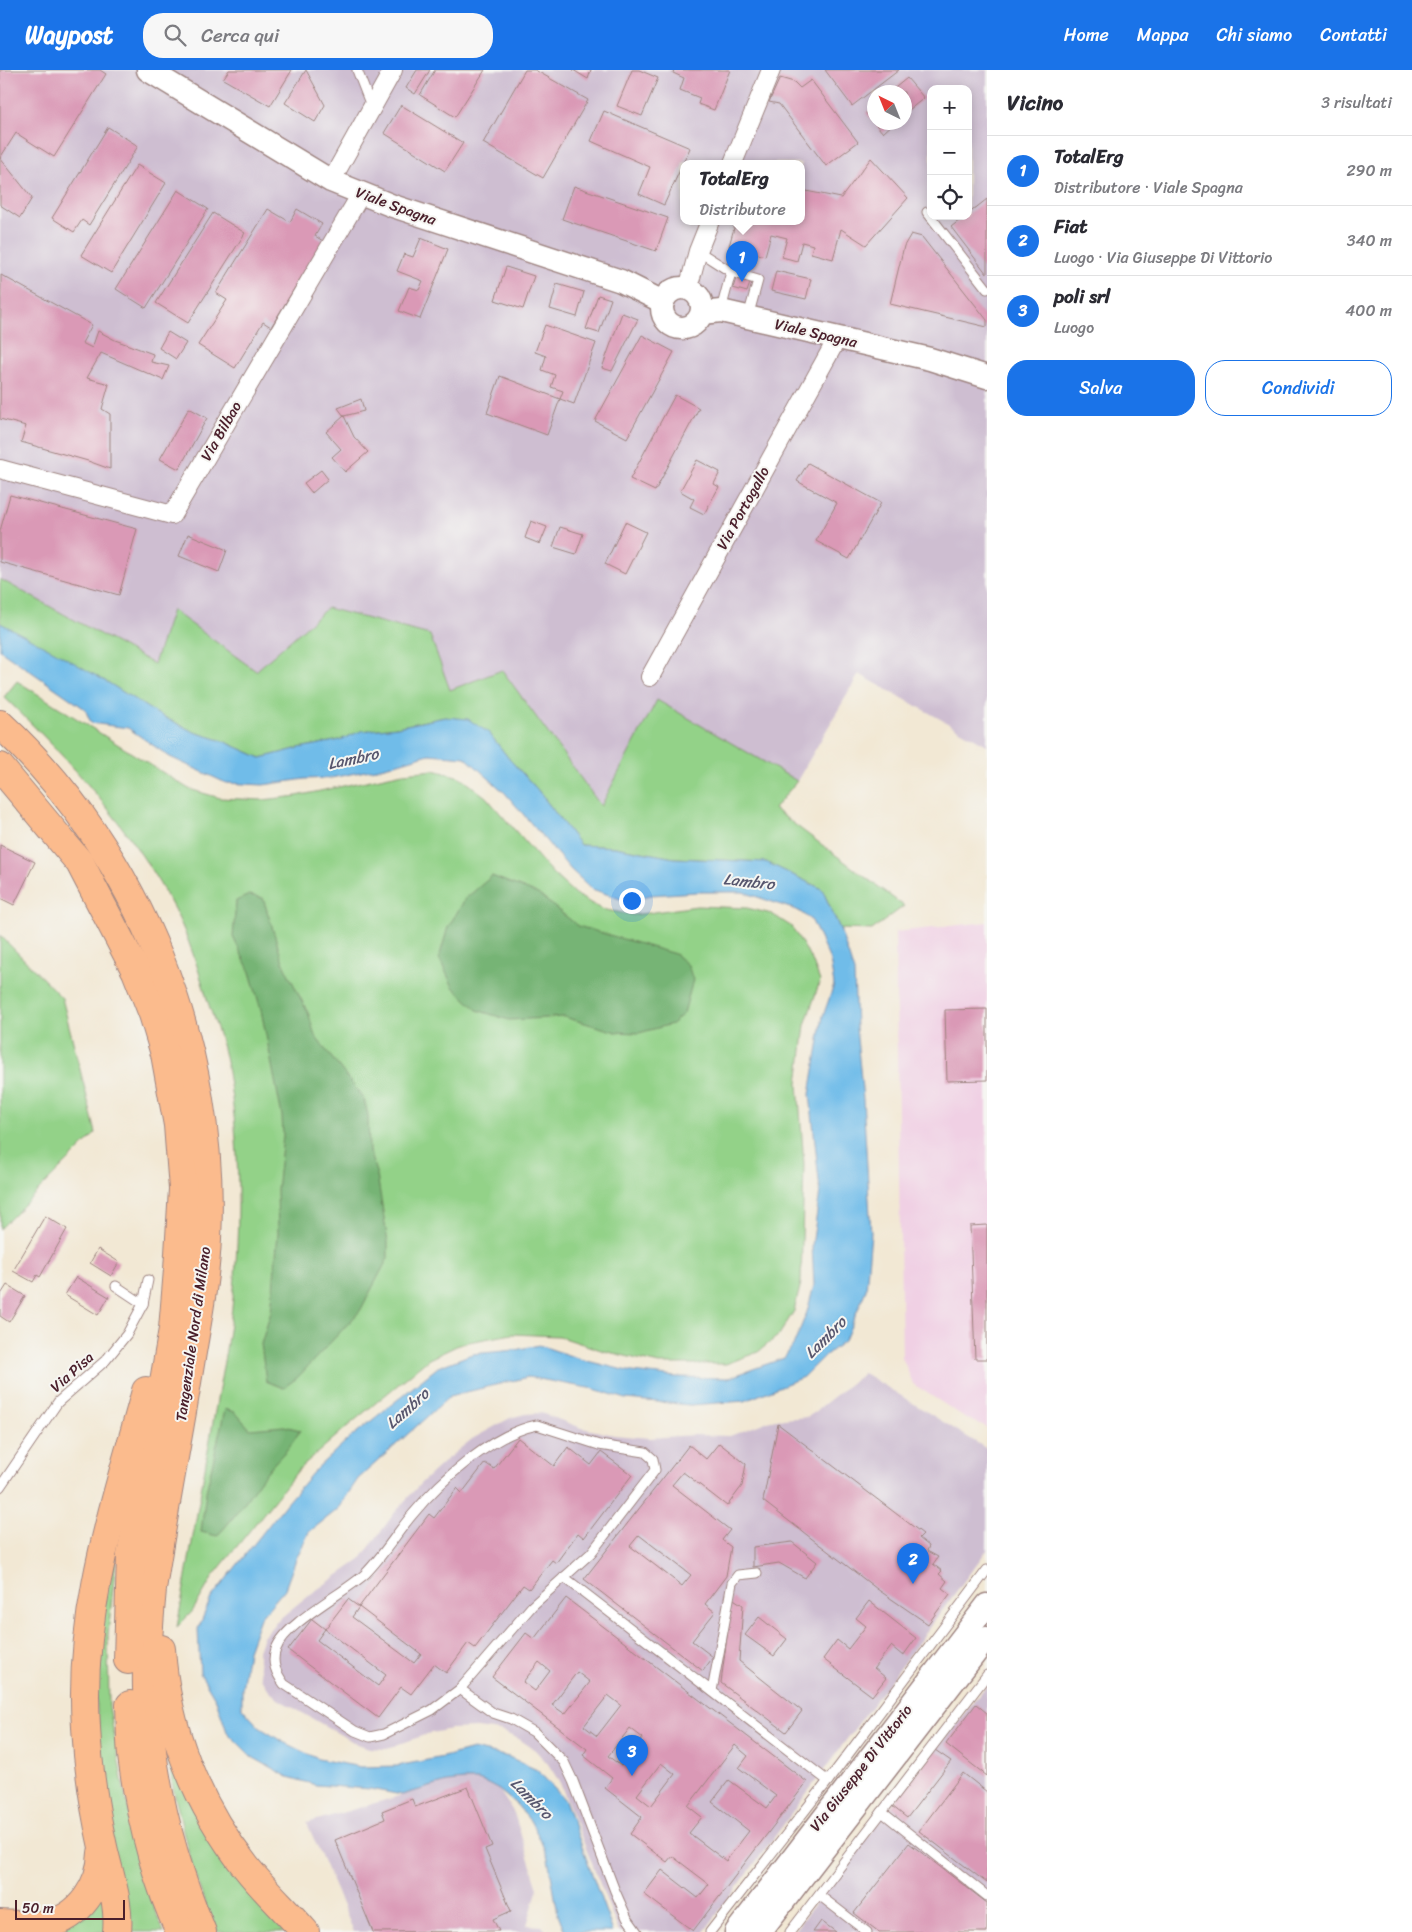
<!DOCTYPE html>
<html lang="it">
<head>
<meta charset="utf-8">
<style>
  body { margin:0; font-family:Sriracha,sans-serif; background:#f7f7f7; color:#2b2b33 }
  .controls { position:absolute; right:15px; top:15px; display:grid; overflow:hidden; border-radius:10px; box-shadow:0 2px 12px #0003 }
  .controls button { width:45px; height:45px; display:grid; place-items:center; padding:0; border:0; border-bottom:1px solid #e1e1e2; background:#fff; color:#2b2b33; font:25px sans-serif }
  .compass { position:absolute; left:867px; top:15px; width:45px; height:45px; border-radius:50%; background:#fff; box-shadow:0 2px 12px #0003; rotate:317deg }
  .scale { position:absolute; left:15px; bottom:12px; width:110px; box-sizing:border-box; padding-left:5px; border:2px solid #4a1f2b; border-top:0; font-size:14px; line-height:18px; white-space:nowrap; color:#4a1f2b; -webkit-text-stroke:4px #f6f6f2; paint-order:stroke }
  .you { position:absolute; left:631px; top:830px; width:18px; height:18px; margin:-12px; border:4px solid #fff; border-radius:50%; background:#1a73e8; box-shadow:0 0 0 8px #1a73e833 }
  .badge { display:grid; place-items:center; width:32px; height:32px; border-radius:50%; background:#1a73e8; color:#fff; font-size:16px; font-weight:700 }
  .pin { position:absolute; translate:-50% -41px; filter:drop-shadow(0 1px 2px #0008) }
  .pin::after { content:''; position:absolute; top:26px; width:18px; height:15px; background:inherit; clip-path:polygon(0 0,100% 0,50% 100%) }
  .popup { position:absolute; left:680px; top:90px; width:125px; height:65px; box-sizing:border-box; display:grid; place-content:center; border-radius:10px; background:#fff; filter:drop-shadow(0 1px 4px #0005); font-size:16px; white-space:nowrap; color:#7c7c81 }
  .popup b { font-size:19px; color:#2b2b33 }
  .popup::after { content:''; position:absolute; left:50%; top:100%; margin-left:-10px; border:10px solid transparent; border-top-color:#fff }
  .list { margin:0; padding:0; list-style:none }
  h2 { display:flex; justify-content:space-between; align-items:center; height:65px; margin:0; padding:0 20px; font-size:21px }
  h2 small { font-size:16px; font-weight:400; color:#7c7c81 }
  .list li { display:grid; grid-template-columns:32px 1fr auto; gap:15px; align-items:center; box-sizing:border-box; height:70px; padding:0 20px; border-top:1px solid #e1e1e2 }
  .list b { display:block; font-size:19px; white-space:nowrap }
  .list p { margin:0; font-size:16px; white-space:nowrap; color:#7c7c81 }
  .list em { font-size:16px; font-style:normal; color:#7c7c81 }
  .actions { display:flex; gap:10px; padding:15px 20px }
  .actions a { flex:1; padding:11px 0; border:1px solid #1a73e8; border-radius:20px; text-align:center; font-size:18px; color:#1a73e8 }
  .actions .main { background:#1a73e8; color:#fff }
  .icon { flex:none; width:28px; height:28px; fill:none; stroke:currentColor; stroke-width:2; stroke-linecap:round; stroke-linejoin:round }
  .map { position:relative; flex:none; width:987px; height:1862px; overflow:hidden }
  header { display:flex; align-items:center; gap:30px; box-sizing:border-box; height:70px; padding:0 25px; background:#1a73e8; color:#fff }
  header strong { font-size:24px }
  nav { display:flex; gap:28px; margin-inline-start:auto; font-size:18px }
  .search { width:350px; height:45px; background:#f7f7f7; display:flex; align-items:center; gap:12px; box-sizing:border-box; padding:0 18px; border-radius:20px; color:#7c7c81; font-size:19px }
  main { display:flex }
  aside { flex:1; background:#fff }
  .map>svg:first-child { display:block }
  .built { fill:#f0d0e4 }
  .industrial { fill:#cebed1; fill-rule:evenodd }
  .green { fill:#93d288; stroke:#6e785a }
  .forest { fill:#76b474; stroke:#606a50 }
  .water { fill:#6fbce9; stroke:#5c6e8a }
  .building { fill:#da99b6; fill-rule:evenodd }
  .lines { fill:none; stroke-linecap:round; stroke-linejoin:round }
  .service-casing { stroke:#9e8480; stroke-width:11 }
  .minor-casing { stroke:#9e8480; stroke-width:20 }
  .tertiary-casing { stroke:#9e8480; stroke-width:25 }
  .motorway-casing { stroke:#9e8480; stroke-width:30 }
  .service { stroke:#fff; stroke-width:9 }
  .minor { stroke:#fff; stroke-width:18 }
  .tertiary { stroke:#fff; stroke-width:22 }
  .motorway { stroke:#fbbb8d; stroke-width:28 }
  .labels { text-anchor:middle; stroke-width:4; stroke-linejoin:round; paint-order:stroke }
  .street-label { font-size:15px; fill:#4a1f2b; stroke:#f6f6f2 }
  .water-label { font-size:16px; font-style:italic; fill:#57566e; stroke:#f6f6f2 }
</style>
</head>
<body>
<header>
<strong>Waypost</strong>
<div class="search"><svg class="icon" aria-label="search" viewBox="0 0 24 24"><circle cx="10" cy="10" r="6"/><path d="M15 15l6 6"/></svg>Cerca qui</div>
<nav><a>Home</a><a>Mappa</a><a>Chi siamo</a><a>Contatti</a></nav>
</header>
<main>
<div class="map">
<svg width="987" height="1862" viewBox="0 0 987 1862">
  <rect width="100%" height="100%" fill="#f6f6f2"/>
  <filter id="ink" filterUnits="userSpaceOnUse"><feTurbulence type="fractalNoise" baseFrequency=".02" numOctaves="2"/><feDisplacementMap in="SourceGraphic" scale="10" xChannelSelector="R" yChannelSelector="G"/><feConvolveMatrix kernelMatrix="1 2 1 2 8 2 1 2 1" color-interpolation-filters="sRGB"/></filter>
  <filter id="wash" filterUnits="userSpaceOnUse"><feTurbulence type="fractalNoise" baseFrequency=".0096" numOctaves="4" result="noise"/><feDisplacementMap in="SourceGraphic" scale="20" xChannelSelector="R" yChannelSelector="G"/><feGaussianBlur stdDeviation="1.12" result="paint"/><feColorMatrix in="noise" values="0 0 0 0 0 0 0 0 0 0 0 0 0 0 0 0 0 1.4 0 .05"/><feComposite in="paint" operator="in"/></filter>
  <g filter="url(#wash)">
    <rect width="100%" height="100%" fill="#f2e8d4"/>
    <path class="built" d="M987,852V1357L966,1348L913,1314L902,1287L895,862Z"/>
    <g class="industrial">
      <path d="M0,0H987V675L859,604L797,711L657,630L601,736L502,600L450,620L327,538L256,601L172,541L154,594L0,509ZM931,19H968V146H931ZM874,22H904V52H874ZM683,93H801V151H683Z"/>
      <path d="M864,1303L987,1379V1480L704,1862H619L560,1713L548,1694L535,1680L519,1669L500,1661L477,1658L451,1659L427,1664L387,1679L369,1678L355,1673L278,1629L269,1620L261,1608L258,1581L263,1567L278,1550L305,1528L360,1490L396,1441L420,1414L447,1389L472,1369L510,1348L525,1344L541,1343L582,1358L614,1365L650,1368L694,1365L730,1366L771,1350L808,1347Z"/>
      <path d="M987,1615V1862H793L935,1680Z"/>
      <path d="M464,1710H478L488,1714L499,1720L514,1743L538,1818L527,1855L542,1856L547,1862H354L307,1753L447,1712Z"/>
    </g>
    <g class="green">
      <path d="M0,509L154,594L172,540L256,601L327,538L430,565L450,620L502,600L601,736L657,630L797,711L774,739L904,836L872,860L840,859L822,819L766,792L674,788L615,777L580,775L537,719L510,690L489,663L445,647L397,657L362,661L340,670L299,678L261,688L223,671L194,662L154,642L112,615L0,553Z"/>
      <path d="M17,611L189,719L220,728L263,730L297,726L403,703L434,700L460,707L486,727L553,804L575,824L601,839L633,845L697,836L747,838L772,844L792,857L812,890L820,911L805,955L798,1014L804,1094L801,1213L794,1241L779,1265L758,1282L726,1294H659L604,1281L558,1266L512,1264L463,1273L429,1289L349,1355L300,1398L214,1505L192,1542L177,1557C189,1491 200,1425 212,1358C218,1323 225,1289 230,1254C241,1171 242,1068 225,987C221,967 213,948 207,929C198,898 189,868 174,839C131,758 70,690 4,627Z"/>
      <path d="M0,865L62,928L96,1063L0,1159Z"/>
      <path d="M117,1481L108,1565L109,1636L124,1720L148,1824L164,1862H123L104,1751L93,1577Z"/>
      <path d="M166,1671L294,1862H218C199,1825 188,1783 179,1743C173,1719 168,1696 166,1671Z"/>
      <path d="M103,1815L110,1862H20Z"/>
    </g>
    <g class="forest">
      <path d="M492,806L538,824L578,856L675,884L688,895L693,910L684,943L672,954L639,963L616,962L564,947L509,950L477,940L453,917L439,888L448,857L466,828Z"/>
      <path d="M249,825L263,828L284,895L309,945L315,966L364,1029L368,1045L369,1081L377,1105L388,1172V1188L360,1241L297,1308L283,1318L266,1311L261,1274L271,1242L278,1163L277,1120L283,1066L282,1046L261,940L250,902L233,867L236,831Z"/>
      <path d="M225,1339L235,1342L250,1359L284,1356L300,1360C291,1378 281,1385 269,1399C251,1421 237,1446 217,1466L201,1462L206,1422Z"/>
    </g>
    <path class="water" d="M0,553L54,581L112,615L154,642L194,662L223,671L261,688L299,678L340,670L361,661L397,657L445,647L468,649L489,663L510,690L537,719L580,775L615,777L674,788L766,792L822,819L840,859L854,902L856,958L863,1029L871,1163L866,1220L845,1270L822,1288L803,1307L745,1331L690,1335L626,1329L594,1319L528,1307L450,1326L358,1409L337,1440L309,1462L296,1489L285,1519L260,1548L248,1581L242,1619V1638L259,1657L283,1672L318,1689L361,1697L397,1696L443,1687L473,1679L509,1687L537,1700L565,1730L613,1862H565L558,1844L548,1788L539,1767L531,1752L517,1735L499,1720L488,1714L478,1710H464L447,1712L402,1725L370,1719L316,1715L288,1707L252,1687L227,1662L216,1630L200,1603L198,1559L211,1528L288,1431L315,1400L345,1372L438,1297L472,1284L515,1280L539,1275L583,1290L632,1302L676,1307L728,1308L784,1288L794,1274L807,1242L814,1215L812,1176L820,1121L810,1024L823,946L834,915L830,890L812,851L799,841L743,822H696L651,825L626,831L592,819L571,800L505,723L465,687L429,684L385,697L331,708L305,709L263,715L226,713L170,687L128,658L91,653L85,639L0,580Z"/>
    <g id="blocks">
      <g class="building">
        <path d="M0,0H100L106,4L54,87L16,63L0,88L32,128L20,148L0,135Z"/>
        <path d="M229,0H292L270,36L223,9Z"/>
        <path d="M306,0L325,35L315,52L285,33Z"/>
        <path d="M417,0H430L415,24L406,18Z"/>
        <path d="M435,0H485L455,47L420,25Z"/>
        <path d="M525,0H535L588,30L543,108L483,73Z"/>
        <path d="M573,0H591L588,9Z"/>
        <path d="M632,0H639L658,8L642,46L617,36Z"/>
        <path d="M674,0H730L714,40L698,34L700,28L680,20L684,8L673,3Z"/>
        <path d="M825,0H899L852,36Z"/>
        <path d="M780,8L794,12L800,18L811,10L858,72L826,96L779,34L769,32Z"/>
        <path d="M907,8L924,28L904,44V22H890Z"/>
        <path d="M401,35L463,73L445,101L384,63Z"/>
        <path d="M874,36V52H895L883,63L866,43Z"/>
        <path d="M604,41L690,78L664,135L639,124L650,97L591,71Z"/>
        <path d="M108,57L138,76L89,155L82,150L74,162L52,148Z"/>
        <path d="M871,88L908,128L866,175L841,159L833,189L811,183L813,175L802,172L797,191L782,187L787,168L771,164L765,186L729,176L736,151H801V120L841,128Z"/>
        <path d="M137,95L166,113L111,203L81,185Z"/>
        <path d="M574,116L668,148L656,181L562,149Z"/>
        <path d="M178,120L208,139L146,238L116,219Z"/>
        <path d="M987,129V204L951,157L965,146H968V144Z"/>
        <path d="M268,139L290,152L297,139L322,154L315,166L323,171L271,257L263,252L235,298L198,275L227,230L216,223Z"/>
        <path d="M213,143L245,163L188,253L156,233Z"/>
        <path d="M911,164L922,167L987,250V257L890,234L904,176Z"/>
        <path d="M421,168L448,179L420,249L399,241L409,217L419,220L423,211L397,201L404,184L413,187Z"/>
        <path d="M506,197L534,206L523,239L495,230Z"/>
        <path d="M776,201L811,209L806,229L771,221Z"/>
        <path d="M738,202L752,207L747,222L733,218Z"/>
        <path d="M1,205L92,255L82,273L92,278L98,261L115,270L153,284L151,292L169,296L163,310L101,283L87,308L109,314L102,339L110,344V399L88,391L21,372L26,356L0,349Z"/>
        <path d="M557,214L584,222L577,247L550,239Z"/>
        <path d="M598,225L611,229L599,263L586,259Z"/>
        <path d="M622,243L638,249L612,301L602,298Z"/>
        <path d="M545,255L596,273L574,334L560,329L547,365L487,343L500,306L560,329L563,321L551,317L555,305L542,300L546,286L535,282Z"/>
        <path d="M168,262L186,273L176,289L159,278Z"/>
        <path d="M642,265L674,282L627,368L595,351Z"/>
        <path d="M675,325L699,338L655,421L630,409Z"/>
        <path d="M361,329L364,341L344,346L338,338Z"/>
        <path d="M189,338L207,348L179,399L160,389Z"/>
        <path d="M344,346L354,367L368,382L345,402L332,387L341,379L326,362Z"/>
        <path d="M697,390L720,402L714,414L719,417L704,444L690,437L694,429L680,421Z"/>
        <path d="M808,393L881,433L849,489L816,471L837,433L797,411Z"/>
        <path d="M321,400L328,409L312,423L304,413Z"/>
        <path d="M10,425L137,459L119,525L0,492V461Z"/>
        <path d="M531,451L547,457L540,474L525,468Z"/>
        <path d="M625,452L646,462L625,504L605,494Z"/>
        <path d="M560,457L583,464L576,484L553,477Z"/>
        <path d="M188,464L227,480L219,502L179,486Z"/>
        <path d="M0,775L35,792L14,835L0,828Z"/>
        <path d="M987,939V1010L947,1011L945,940Z"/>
        <path d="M45,1146L67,1159L40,1207L37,1205L33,1212L13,1201Z"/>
        <path d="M987,1155V1289H975L970,1156Z"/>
        <path d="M98,1179L119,1192L111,1206L90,1193Z"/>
        <path d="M76,1207L109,1227L98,1245L65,1225Z"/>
        <path d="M7,1215L25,1226L9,1252L0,1246V1226Z"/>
        <path d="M778,1354L923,1464L919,1468L929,1476L927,1481L938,1487L933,1494L942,1501L939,1504L947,1511L942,1518L950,1524L928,1554L877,1519L763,1431Z"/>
        <path d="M518,1368L554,1396L568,1377L591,1395L601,1382L632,1405L584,1468L578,1463L556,1493L552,1490L529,1519L523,1515L475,1578L468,1573L446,1603L434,1594L411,1624L401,1617L378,1648L288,1580L312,1549L325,1559L317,1570L378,1616L386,1605L325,1559L348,1529L359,1537L352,1547L414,1593L421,1584L359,1537L429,1444L434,1448L457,1418L462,1423L485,1393L494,1399Z"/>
        <path d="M719,1373L746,1394L742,1416L727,1436L683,1402L672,1415L730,1460L722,1470L731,1477L726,1506L705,1534L715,1542L692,1571L713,1587L703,1601L584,1509L689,1375L706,1389ZM639,1465L691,1505L682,1516L630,1476Z"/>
        <path d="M792,1472L817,1492L805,1508L779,1493L753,1497V1477Z"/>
        <path d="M566,1528L807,1712L693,1861L644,1824L662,1800L698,1828L709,1814L672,1786L667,1792L630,1764L642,1747L605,1718L612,1708L583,1685L587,1679L492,1607L526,1563L534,1569ZM539,1592L550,1601L535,1621L523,1612ZM577,1602L590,1612L565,1644L552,1635ZM608,1625L621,1635L597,1666L584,1656ZM630,1658L643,1668L621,1696L608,1686ZM735,1675L748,1686L739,1698L776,1726L767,1738L729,1710L712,1732L749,1761L726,1791L689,1763L702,1747L688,1736ZM661,1693L675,1704L651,1736L637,1725Z"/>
        <path d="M732,1528L743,1535L739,1591L802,1641L786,1662L721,1613Z"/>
        <path d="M869,1531L916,1568L903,1586L891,1576L874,1598L886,1608L872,1626L823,1589L837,1570L848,1579L866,1556L856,1548Z"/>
        <path d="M759,1547L787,1569L774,1586L745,1565Z"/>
        <path d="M976,1634L987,1643V1706L946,1674Z"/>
        <path d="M935,1680L951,1691L907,1748L892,1736Z"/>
        <path d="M963,1703L987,1722V1813L919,1761Z"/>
        <path d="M468,1717L492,1776L485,1779L511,1841L493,1849L499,1861L373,1862L335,1770L385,1749L382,1741L412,1729L415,1737Z"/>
        <path d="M909,1773L987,1833V1862H879L854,1843Z"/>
        <path d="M821,1851L836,1862H813Z"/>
      </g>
    </g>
  </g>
  <g filter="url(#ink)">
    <use href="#blocks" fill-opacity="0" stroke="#9e8480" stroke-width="1"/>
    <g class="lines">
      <g class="service-casing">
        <g id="service">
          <path d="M357,0L371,36"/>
          <path d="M927,142L987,219"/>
          <path d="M698,181L731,202L758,210L748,247"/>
          <path d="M721,240L731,202"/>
          <path d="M143,1234L148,1210"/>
          <path d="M537,1355L599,1375L645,1382L653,1389L655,1400L591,1483L532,1536L460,1619L432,1640L384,1664L370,1667L355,1661L284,1614C276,1603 271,1592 276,1579C285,1553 343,1524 365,1504C383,1486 396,1464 412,1445C441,1410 492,1364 537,1355Z"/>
          <path d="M0,1417L58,1332L106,1290L127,1264L143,1234L116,1216"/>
          <path d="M564,1507L828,1711"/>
          <path d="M460,1619L493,1643L511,1649L534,1662L564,1692L573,1711L615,1821L627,1848L637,1862"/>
          <path d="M712,1621L732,1513L738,1505L757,1503"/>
          <path d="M882,1742L987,1826"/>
          <path d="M819,1825L867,1862"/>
          <path d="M710,1862L828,1711L987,1500"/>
          <path d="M790,1862L987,1605"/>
        </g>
      </g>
      <g class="minor-casing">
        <g id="minor">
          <path d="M733,93L771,0"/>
          <path d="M331,111L393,0"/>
          <path d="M688,219L698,181L710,151"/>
          <path d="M0,399L172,445L361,124"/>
          <path d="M650,607L837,269"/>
        </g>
      </g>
      <g class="tertiary-casing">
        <g id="tertiary">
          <path d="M148,0L331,111L393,136L621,211L663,232"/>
          <circle cx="682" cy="238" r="20"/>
          <path d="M702,243L721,241L930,289L987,307"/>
          <path d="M736,1862L987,1535"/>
          <path d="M760,1862L987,1568"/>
        </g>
      </g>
      <g class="motorway-casing">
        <g id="motorway">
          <path d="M0,654C140,783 217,980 207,1169C205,1211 197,1252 190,1294C178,1369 163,1444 152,1519C149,1552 146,1585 147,1618C149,1702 170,1785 202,1862"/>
          <path d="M0,697L80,793L136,901L153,944L165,984L178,1055L183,1119L178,1200L173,1259L156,1358L131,1485L128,1590"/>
          <path d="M161,1579C166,1658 197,1735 246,1797C264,1820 286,1840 305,1862"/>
          <path d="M130,1635C131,1654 130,1674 133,1693C141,1750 156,1810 180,1862"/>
          <path d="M0,1854C16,1855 31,1857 47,1854C80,1848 101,1815 102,1783"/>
          <path d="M117,1862C120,1833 109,1805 103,1777C94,1737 88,1697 86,1657C78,1540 116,1432 146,1321"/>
        </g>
      </g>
      <use href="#service" class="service"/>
      <use href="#minor" class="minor"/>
      <use href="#tertiary" class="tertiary"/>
      <use href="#motorway" class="motorway"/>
    </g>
  </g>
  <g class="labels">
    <g class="street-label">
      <text transform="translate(396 136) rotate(20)" y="5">Viale Spagna</text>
      <text transform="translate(816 263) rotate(13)" y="5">Viale Spagna</text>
      <text transform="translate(221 361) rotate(-60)" y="5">Via Bilbao</text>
      <text transform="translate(743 438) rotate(-61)" y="5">Via Portogallo</text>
      <text transform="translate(193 1264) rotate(-82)" y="5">Tangenziale Nord di Milano</text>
      <text transform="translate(72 1302) rotate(-42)" y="5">Via Pisa</text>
      <text transform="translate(861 1698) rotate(-52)" y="5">Via Giuseppe Di Vittorio</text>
    </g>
    <g class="water-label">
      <text transform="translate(353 688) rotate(-12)" y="6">Lambro</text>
      <text transform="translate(749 811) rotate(6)" y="6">Lambro</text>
      <text transform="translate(825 1267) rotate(-45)" y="6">Lambro</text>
      <text transform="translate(407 1338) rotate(-42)" y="6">Lambro</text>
      <text transform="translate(532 1728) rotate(45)" y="6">Lambro</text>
    </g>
  </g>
</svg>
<div class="controls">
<button>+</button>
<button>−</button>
<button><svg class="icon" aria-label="locate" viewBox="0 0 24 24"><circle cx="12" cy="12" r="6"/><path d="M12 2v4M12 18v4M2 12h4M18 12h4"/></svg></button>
</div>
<svg class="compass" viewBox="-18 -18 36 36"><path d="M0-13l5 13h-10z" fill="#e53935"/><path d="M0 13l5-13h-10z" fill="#7c7c81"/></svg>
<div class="scale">50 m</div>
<div class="you"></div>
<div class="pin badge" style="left:742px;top:212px">1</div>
<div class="popup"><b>TotalErg</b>Distributore</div>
<div class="pin badge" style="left:913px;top:1514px">2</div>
<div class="pin badge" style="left:632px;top:1706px">3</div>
</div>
<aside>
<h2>Vicino<small>3 risultati</small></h2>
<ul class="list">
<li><span class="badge">1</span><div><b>TotalErg</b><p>Distributore · Viale Spagna</p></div><em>290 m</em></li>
<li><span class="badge">2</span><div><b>Fiat</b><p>Luogo · Via Giuseppe Di Vittorio</p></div><em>340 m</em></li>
<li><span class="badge">3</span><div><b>poli srl</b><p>Luogo</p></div><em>400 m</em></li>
</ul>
<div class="actions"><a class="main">Salva</a><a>Condividi</a></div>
</aside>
</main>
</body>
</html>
